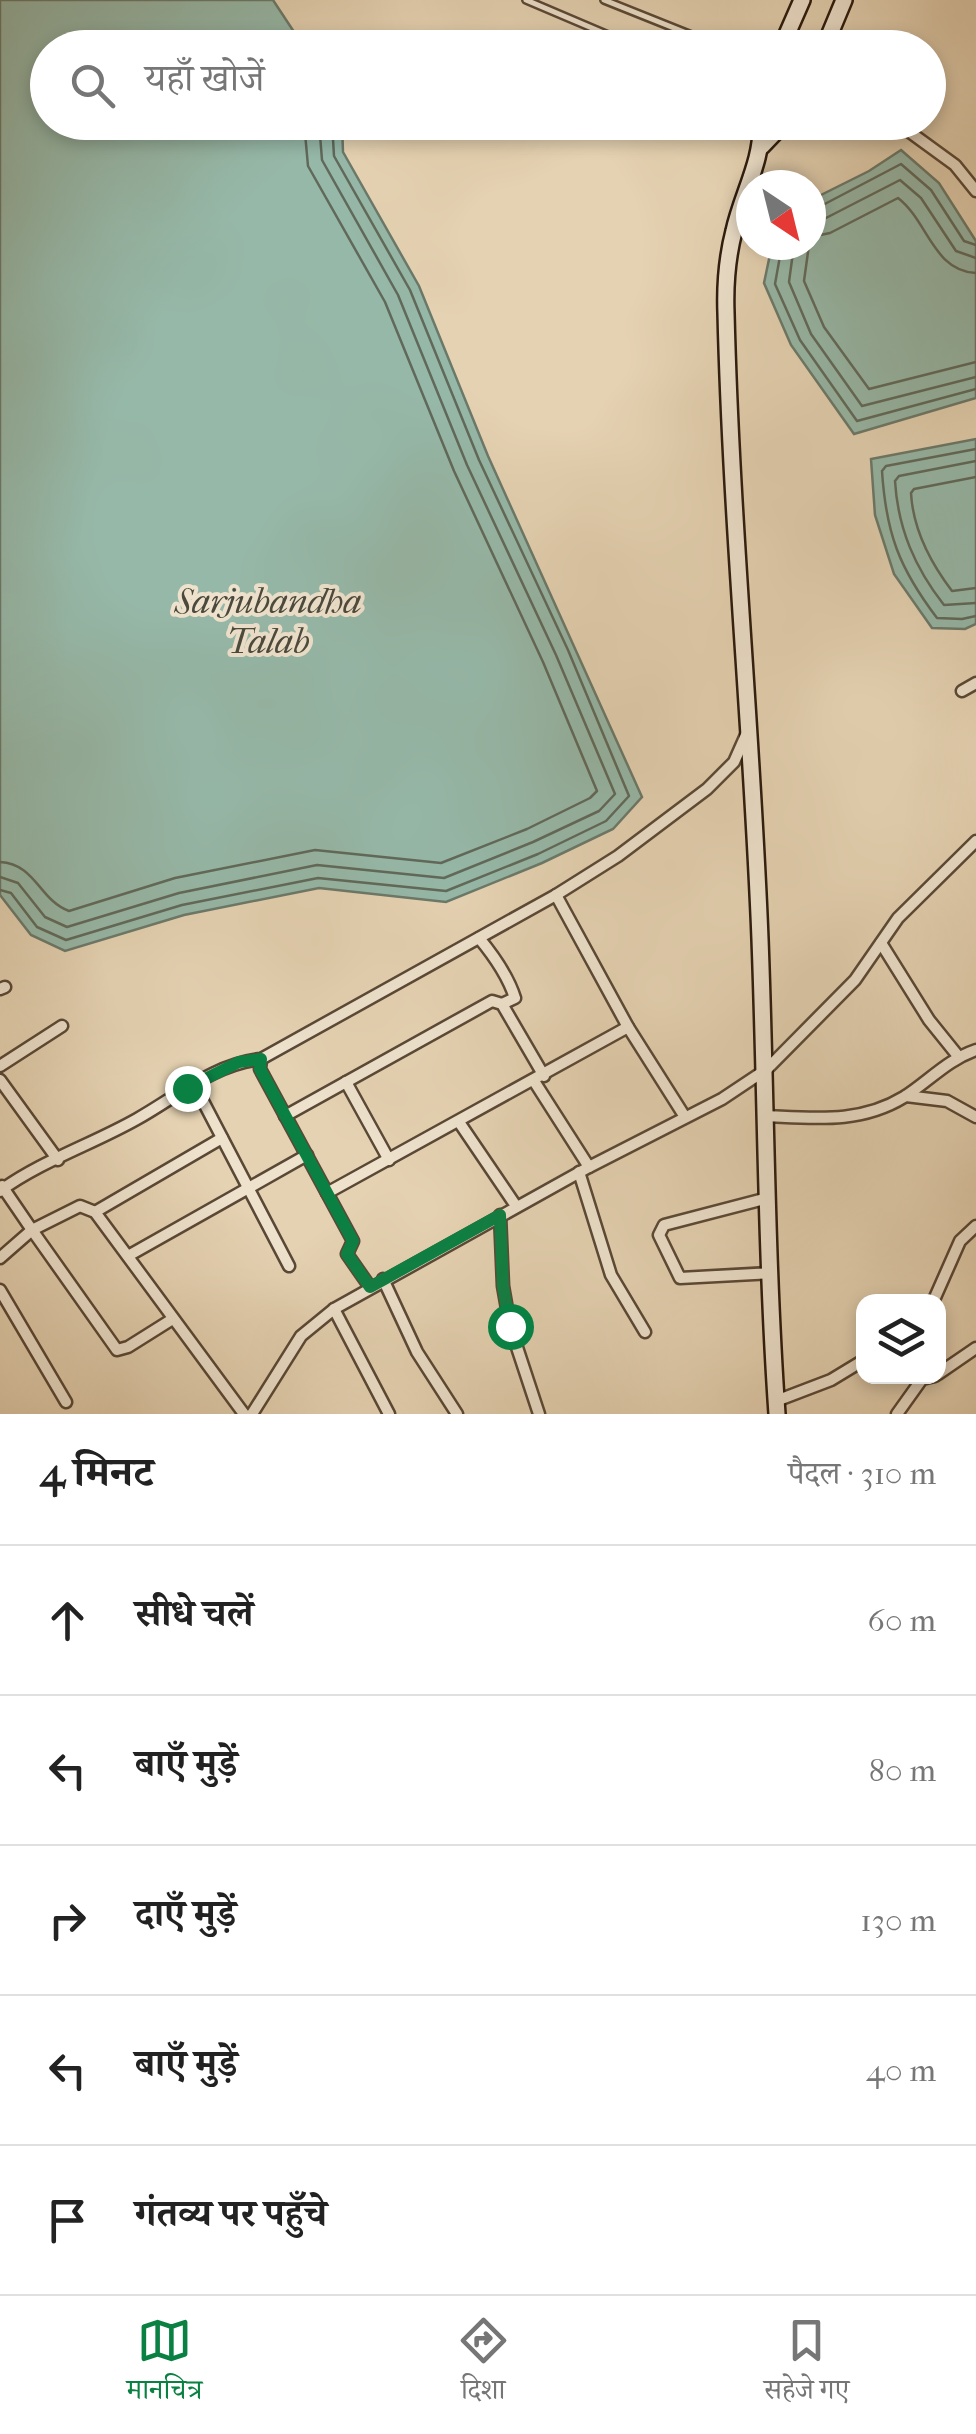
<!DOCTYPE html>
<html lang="hi">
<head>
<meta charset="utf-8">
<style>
  body { margin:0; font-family:"IM FELL French Canon","Noto Serif Devanagari",serif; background:#f2f2f2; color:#222 }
  .controls { position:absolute; right:30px; bottom:30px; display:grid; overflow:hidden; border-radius:20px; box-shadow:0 5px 15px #0003 }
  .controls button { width:90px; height:90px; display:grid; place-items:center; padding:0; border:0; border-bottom:2px solid #e0e0e0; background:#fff; color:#222; font:50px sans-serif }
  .compass { position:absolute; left:736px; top:170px; width:90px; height:90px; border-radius:50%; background:#fff; box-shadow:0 5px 15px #0003; rotate:145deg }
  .stop { position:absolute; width:30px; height:30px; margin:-22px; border:8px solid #0b8043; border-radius:50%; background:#fff }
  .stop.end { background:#0b8043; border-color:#fff; box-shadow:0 2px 10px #0008 }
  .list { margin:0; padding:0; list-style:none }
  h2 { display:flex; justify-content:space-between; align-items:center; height:130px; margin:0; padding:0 40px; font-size:42px }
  h2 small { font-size:32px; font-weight:400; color:#767676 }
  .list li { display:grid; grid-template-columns:65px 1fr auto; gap:30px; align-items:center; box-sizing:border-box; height:150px; padding:0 40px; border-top:2px solid #e0e0e0 }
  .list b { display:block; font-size:38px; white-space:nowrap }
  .list em { font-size:32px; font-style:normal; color:#767676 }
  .icon { flex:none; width:55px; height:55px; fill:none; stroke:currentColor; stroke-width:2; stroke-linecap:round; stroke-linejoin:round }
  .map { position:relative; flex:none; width:976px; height:1414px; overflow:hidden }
  .search { position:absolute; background:#fff; box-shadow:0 5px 15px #0003; left:30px; right:30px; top:30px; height:110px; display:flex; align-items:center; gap:25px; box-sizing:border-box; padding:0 35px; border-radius:55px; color:#767676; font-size:38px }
  .sheet { height:880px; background:#fff }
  nav { display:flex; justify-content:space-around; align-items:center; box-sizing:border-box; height:140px; border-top:2px solid #e0e0e0; background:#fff; font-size:28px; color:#767676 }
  nav a { display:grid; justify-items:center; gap:5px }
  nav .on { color:#0b8043 }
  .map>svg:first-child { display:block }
  .water { fill:#96b8a8; stroke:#6b796a; stroke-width:2.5 }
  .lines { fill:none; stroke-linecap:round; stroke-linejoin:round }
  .shore { stroke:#60695a; stroke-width:2.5 }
  .lane-casing { stroke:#5a4836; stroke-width:10 }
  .street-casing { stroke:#5a4836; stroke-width:15 }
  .secondary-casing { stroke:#2b1a0d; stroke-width:20 }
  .lane { stroke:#eee2cd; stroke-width:5 }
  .street { stroke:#eee2cd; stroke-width:10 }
  .secondary { stroke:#eee2cd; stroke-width:15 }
  .route { stroke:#0b8043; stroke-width:12 }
  .labels { text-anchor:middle; stroke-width:8; stroke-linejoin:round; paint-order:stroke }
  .water-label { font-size:35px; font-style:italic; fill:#4b493c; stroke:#eee2cd }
</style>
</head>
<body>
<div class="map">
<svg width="976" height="1414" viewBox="0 0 976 1414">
  <rect width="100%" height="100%" fill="#e5d2b2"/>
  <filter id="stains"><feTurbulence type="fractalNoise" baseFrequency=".002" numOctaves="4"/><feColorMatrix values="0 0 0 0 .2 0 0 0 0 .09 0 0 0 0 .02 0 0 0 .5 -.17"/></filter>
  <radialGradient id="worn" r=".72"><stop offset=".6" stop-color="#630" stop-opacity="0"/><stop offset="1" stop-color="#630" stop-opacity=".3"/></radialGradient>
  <g class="water">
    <path d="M0,0H273L304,47L48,48V122L342,123L343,152L419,286L488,456L642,797L613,829L542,863L446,902L319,888L184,915L65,951L31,935L0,895Z"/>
    <path d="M901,150L939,183L976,241V398L854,434L791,345L764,283L772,245H811V200L869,171Z"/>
    <path d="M976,439V624L965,629L932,628L894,574L875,515L871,459Z"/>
  </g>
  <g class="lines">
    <g class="shore">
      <path d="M811,208L819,207L901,164L931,190L964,241L976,245"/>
      <path d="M811,221L824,219L900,180L921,198L956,251L976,258"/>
      <path d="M811,237L830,233L898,198C928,221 933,271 976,273"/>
      <path d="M782,245L775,284L800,340L857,421L976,389"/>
      <path d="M794,245L789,282L811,334L862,406L976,377"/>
      <path d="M809,245L804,281L824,327L869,389L976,362"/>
      <path d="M976,449L886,466L882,471C886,533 899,568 937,618L962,619L976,616"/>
      <path d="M976,461L899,476L895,481C898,529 915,568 944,605L976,603"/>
      <path d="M976,477L914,489L911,493C913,530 930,562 952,591L976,588"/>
      <path d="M0,862C36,864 39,900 69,911L175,878L315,850L441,863L527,829L590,798L597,791L543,662L454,471L385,302L308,166L304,122"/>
      <path d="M0,877L18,883L45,917L67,927L179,893L317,865L444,878L533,842L599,811L615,794L556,655L467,465L398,295L322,160L319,122"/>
      <path d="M0,890L11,893L37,927L66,940L182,905L318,878L446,891L538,854L606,821L629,796L568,650L479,460L410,290L334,156L332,122"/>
    </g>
    <g class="lane-casing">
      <g id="lane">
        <path d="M526,0L639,48"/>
        <path d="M604,0L724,48"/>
      </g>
    </g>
    <g class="street-casing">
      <g id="street">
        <path d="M896,122L955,165L976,191"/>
        <path d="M962,691L976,683"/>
        <path d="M556,895L628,1027L685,1117"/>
        <path d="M479,938C494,956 508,976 515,998L502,1004"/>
        <path d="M881,943L929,1020L958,1056"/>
        <path d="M0,989L5,987"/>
        <path d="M261,1059L260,1069L353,1241L347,1254L370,1287"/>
        <path d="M0,1066L62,1026"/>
        <path d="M0,1080L58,1160"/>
        <path d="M534,1081L589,1167"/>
        <path d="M346,1082L389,1160"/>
        <path d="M194,1084L289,1266"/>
        <path d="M906,1096L947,1101L976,1117"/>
        <path d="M285,1116L492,1001L502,1004L544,1076"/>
        <path d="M765,1116C814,1118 860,1124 904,1097C929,1081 947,1060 976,1050"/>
        <path d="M459,1122L516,1206"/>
        <path d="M579,1172L611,1275L645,1332"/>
        <path d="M2,1186L32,1230L80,1206L95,1212L244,1414"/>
        <path d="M0,1191C41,1161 93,1144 137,1119C178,1096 214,1064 261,1059L556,895L618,856L707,789L734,762L746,735"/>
        <path d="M327,1193L628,1027"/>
        <path d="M768,1198L664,1225L659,1235L680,1278L771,1273"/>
        <path d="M95,1212L222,1138"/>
        <path d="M500,1215L503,1286L510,1326L539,1414"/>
        <path d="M128,1256L307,1155"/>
        <path d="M0,1258L32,1230L117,1350L128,1347L171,1320"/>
        <path d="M383,1279L417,1352L457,1414"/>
        <path d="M0,1290L66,1402"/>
        <path d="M933,1302L960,1241L976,1226"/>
        <path d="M334,1309L389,1414"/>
        <path d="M938,1374L976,1348"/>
        <path d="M776,1401L831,1380L864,1360"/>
        <path d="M252,1414L301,1336L334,1309L589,1167L722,1099L767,1069L855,980L898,918L976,841"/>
        <path d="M897,1414L922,1379L935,1376"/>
      </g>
    </g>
    <g class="secondary-casing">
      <g id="secondary">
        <path d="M781,48L802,0"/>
        <path d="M824,48L844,0"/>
        <path d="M761,122C763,161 742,194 734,231C727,258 725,286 726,313C731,522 752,730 760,939C766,1097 766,1256 777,1414"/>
        <path d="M762,146L785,122"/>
      </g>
    </g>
    <use href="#lane" class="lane"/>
    <use href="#street" class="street"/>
    <use href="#secondary" class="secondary"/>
  </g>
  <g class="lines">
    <path class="route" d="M187,1088L239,1062L261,1059L260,1069L353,1241L347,1254L370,1287L500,1215L503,1286L510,1326"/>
  </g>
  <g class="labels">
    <g class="water-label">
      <text x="268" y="613">Sarjubandha<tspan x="268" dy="40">Talab</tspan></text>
    </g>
  </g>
  <rect width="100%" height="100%" filter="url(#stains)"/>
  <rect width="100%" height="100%" fill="url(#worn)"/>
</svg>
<div class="controls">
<button><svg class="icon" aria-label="layers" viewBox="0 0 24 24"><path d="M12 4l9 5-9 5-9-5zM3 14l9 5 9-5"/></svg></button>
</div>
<svg class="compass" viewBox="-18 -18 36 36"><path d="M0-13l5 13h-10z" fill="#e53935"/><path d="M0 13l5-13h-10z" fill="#767676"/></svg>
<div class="stop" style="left:510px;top:1326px"></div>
<div class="stop end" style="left:187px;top:1088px"></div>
<div class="search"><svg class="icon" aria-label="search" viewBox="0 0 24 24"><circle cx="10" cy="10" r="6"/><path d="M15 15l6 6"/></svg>यहाँ खोजें</div>
</div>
<section class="sheet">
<h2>4 मिनट<small>पैदल · 310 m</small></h2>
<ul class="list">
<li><svg class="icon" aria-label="ahead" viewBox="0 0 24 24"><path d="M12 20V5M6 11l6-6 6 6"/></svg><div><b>सीधे चलें</b></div><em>60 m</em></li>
<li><svg class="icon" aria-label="left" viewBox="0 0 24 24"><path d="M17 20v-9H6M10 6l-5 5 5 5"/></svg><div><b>बाएँ मुड़ें</b></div><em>80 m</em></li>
<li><svg class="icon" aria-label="right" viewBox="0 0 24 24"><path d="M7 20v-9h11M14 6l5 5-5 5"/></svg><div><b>दाएँ मुड़ें</b></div><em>130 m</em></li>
<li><svg class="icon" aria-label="left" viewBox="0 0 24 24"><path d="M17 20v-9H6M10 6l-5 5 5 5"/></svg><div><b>बाएँ मुड़ें</b></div><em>40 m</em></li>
<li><svg class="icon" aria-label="arrive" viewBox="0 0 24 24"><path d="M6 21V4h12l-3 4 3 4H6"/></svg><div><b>गंतव्य पर पहुँचे</b></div></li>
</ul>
</section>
<nav>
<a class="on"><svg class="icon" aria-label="map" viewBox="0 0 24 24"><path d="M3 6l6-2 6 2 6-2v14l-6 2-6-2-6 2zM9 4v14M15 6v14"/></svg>मानचित्र</a>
<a><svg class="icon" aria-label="directions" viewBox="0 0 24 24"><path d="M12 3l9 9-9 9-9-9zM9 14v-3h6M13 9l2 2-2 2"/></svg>दिशा</a>
<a><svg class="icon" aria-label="saved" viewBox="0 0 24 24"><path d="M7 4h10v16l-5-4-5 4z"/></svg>सहेजे गए</a>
</nav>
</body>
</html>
